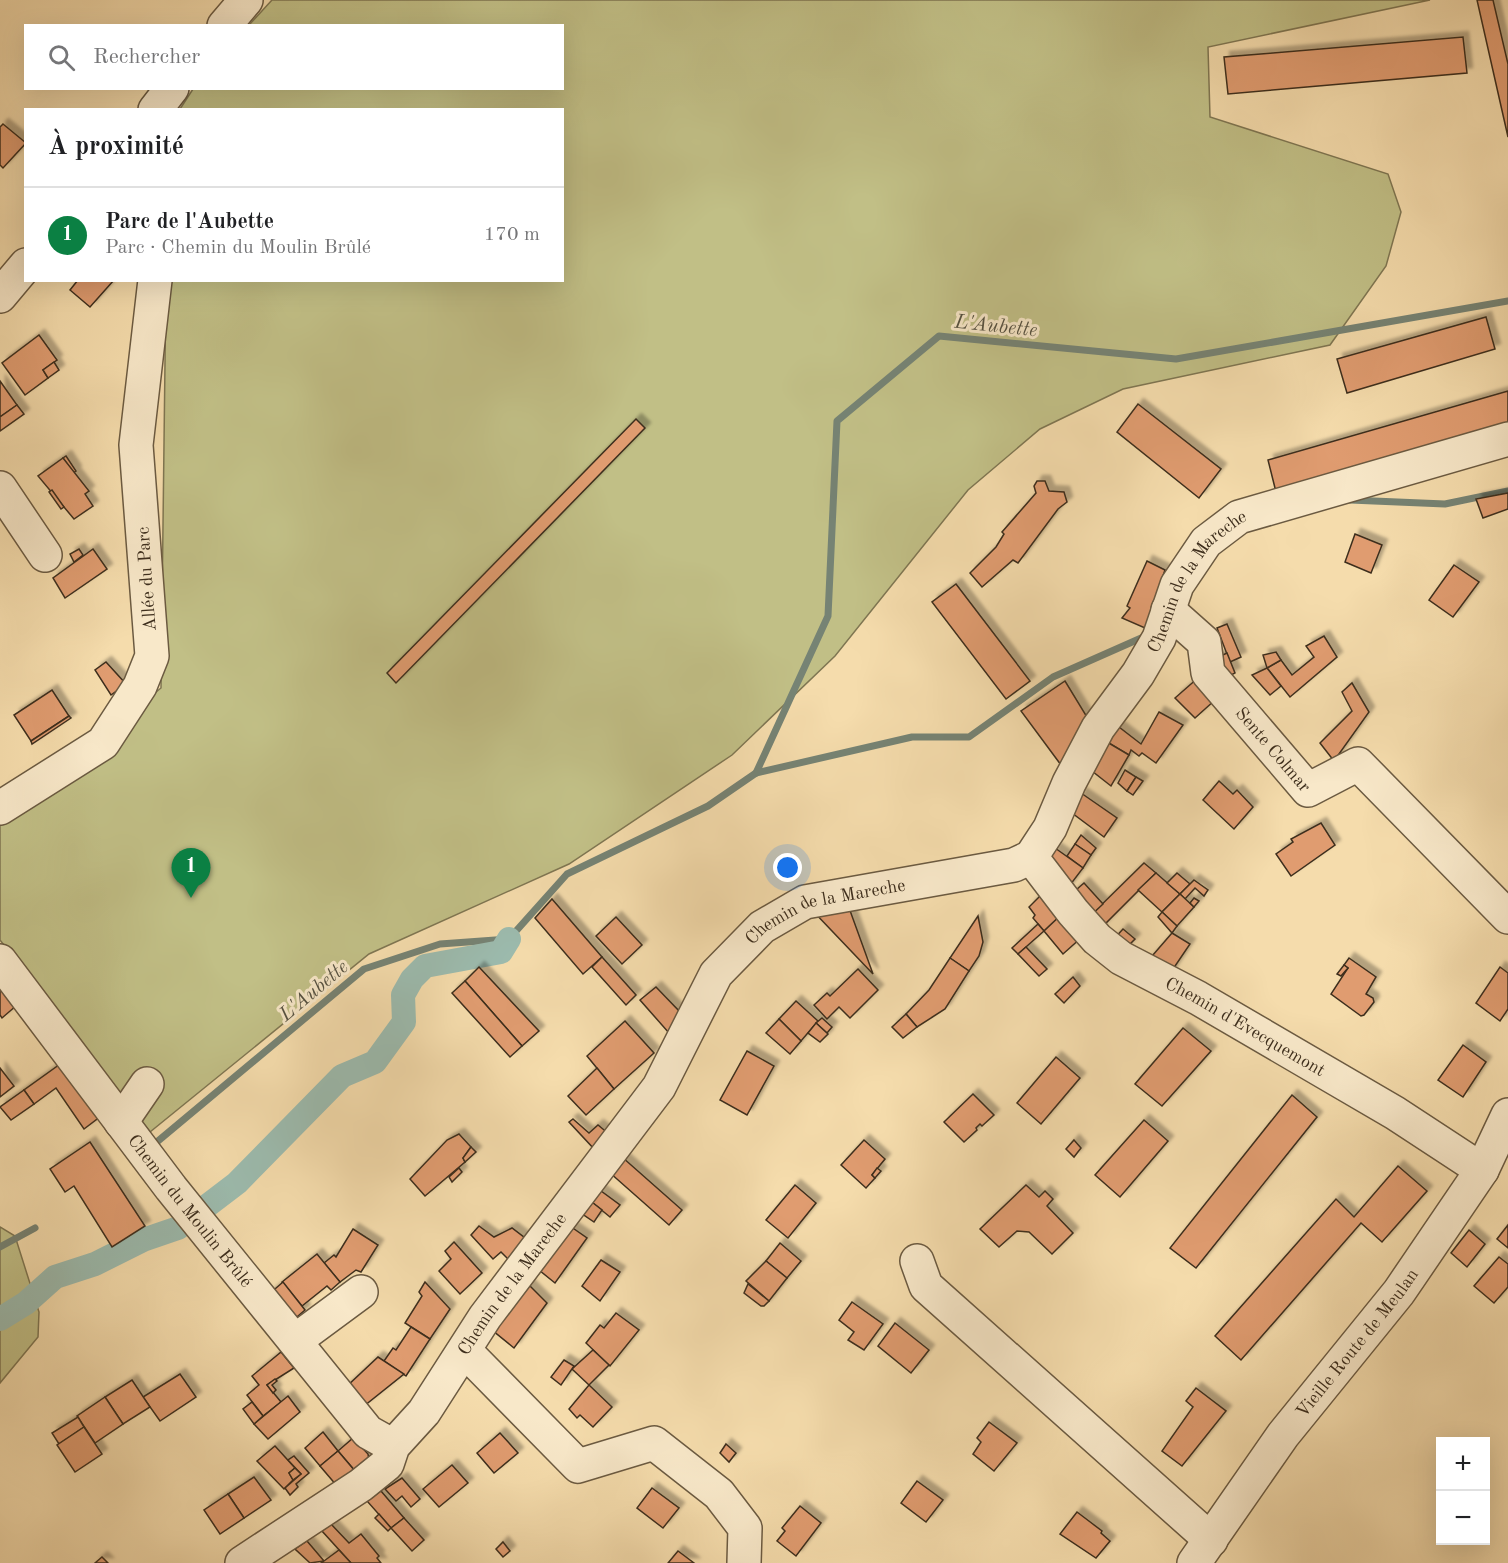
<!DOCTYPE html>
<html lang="fr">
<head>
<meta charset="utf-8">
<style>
  body { margin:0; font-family:"Old Standard TT",serif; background:#f2f2f2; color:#202124 }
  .controls { position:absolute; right:18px; bottom:18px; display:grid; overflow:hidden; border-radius:0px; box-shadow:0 6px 24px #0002 }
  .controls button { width:54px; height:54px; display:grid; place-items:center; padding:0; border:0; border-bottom:2px solid #e0e0e0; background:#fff; color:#202124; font:30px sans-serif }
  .you { position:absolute; left:788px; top:868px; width:21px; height:21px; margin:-15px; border:4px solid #fff; border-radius:50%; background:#1a73e8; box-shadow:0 0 0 9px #1a73e833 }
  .badge { display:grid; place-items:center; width:39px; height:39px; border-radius:50%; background:#0b8043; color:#fff; font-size:20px; font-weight:700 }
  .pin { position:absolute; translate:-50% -50px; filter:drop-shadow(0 2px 3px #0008) }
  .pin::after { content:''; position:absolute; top:32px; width:21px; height:18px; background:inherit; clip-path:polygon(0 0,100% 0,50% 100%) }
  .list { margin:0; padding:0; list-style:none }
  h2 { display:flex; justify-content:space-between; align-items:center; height:78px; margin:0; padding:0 24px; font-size:26px }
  h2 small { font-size:20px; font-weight:400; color:#757577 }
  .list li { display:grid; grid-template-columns:39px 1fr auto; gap:18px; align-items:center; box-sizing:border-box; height:96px; padding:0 24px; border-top:2px solid #e0e0e0 }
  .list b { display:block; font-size:22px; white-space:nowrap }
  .list p { margin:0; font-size:20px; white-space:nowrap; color:#757577 }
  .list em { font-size:20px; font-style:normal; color:#757577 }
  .icon { flex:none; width:33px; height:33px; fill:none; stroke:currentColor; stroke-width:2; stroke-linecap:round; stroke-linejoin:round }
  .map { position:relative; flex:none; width:1508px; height:1563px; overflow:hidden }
  .search { position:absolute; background:#fff; box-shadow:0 6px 24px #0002; left:24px; top:24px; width:540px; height:66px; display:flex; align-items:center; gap:15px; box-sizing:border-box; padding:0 21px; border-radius:0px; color:#757577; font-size:22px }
  .panel { position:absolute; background:#fff; box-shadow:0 6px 24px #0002; left:24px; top:108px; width:540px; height:174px; border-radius:0px }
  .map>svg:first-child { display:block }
  .green { fill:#c1bf86; stroke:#7f7652; stroke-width:1.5 }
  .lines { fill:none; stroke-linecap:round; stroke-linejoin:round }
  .stream { stroke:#768374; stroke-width:7 }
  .canal { stroke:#9cbbae; stroke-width:24 }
  .building { fill:#e09c70; stroke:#3d2e1d; stroke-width:1.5; filter:url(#shadow) }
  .minor-casing { stroke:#6b5a41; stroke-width:36 }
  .minor { stroke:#f8e8c9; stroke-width:33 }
  .labels { text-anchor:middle; stroke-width:6; stroke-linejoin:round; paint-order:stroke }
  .street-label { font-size:18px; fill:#3d2e1d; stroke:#f8e8c9 }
  .water-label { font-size:20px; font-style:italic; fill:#555141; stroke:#f8e8c9 }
</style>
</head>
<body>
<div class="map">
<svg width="1508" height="1563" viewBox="0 0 1508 1563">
  <defs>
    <filter id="shadow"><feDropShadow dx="5.5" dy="-5.5" stdDeviation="1.5" flood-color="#0004"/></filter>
  </defs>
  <rect width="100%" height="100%" fill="#f5dcac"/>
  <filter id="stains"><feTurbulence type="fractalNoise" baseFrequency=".00333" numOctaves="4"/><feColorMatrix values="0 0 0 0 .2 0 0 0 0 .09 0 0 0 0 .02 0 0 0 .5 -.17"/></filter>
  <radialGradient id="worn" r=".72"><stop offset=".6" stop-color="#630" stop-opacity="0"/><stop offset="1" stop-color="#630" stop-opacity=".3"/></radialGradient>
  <g class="green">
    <path d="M272,0H1430L1208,47L1210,117L1388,174L1401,212L1386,266L1330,345L1123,389L1040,429L968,490L835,656L732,755L569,864L369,954L150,1132L0,940V820L161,688L166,281L562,280V110L180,109L193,89L562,88V26L249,25Z"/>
    <path d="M0,1227L15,1236L39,1312L38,1337L0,1383Z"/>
  </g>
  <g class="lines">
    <g class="stream">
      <path d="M1350,500L1445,504L1508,491"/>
      <path d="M756,773L828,616L837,421L939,336L1176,359L1508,301"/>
      <path d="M158,1141L364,969L440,944L509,939L567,874L708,806L756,773L912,737H969L1053,677L1148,635"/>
      <path d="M0,1247L35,1228"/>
    </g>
    <path class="canal" d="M0,1319L26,1303L55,1277L95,1264L143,1240L178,1228L237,1183L342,1076L375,1062L404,1022L403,995L412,979L425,966L501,952L509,939"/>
  </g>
  <g class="building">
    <path d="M1477,0H1493L1508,64V137Z"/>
    <path d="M1463,37L1467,73L1228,94L1224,57Z"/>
    <path d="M3,124L26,143L3,168L0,165V127Z"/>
    <path d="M78,280H114L90,307L70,290Z"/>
    <path d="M1486,317L1495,349L1347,393L1337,359Z"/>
    <path d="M39,335L57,360L43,370L48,378L25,395L2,363Z"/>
    <path d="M54,362L59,370L48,378L43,370Z"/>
    <path d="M0,381L17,405L0,417Z"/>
    <path d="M1508,391V426L1276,492L1268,460Z"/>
    <path d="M1138,404L1221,469L1199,498L1117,432Z"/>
    <path d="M17,405L24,414L0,431V417Z"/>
    <path d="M636,419L645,428L396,683L387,673Z"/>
    <path d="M66,456L76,471L73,473L63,458Z"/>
    <path d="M63,458L89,491L85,494L93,506L74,519L38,476Z"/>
    <path d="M1037,481H1045L1049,491L1064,492L1067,502L1058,509L1018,563L1013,560L982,587L970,573L996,547L1004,534L1002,532L1036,493L1034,486Z"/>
    <path d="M52,490L64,507L61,509L49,492Z"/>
    <path d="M1508,493V509L1483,518L1476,499Z"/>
    <path d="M1355,534L1382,545L1371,573L1345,562Z"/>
    <path d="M79,549L83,555L74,562L70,554Z"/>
    <path d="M93,549L107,569L65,598L53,578Z"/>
    <path d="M1147,561L1165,570L1145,628L1122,618L1130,608L1127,606Z"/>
    <path d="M1454,565L1479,582L1453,617L1429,600Z"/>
    <path d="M956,584L1030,681L1006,699L932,602Z"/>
    <path d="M1227,624L1241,657L1230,662L1217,628Z"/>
    <path d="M1324,636L1337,657L1290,697L1267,668L1281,660L1292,675L1314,657L1306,646Z"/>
    <path d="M1276,652L1281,660L1267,668L1263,655Z"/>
    <path d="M1227,653L1235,673L1218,682L1210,661Z"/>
    <path d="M106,662L126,684L111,695L95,670Z"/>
    <path d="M1267,668L1281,686L1270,695L1252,675Z"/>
    <path d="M1199,677L1215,700L1195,718L1175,698Z"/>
    <path d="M1065,681L1090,722L1064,769L1021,711Z"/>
    <path d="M1352,683L1369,712L1334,761L1320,743L1352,711L1342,692Z"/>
    <path d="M52,690L69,716L31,741L14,715Z"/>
    <path d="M1159,712L1183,725L1156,763L1142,753L1139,756L1131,750L1129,755L1107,742L1115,724L1141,744Z"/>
    <path d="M69,716L71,718L32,744L31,741Z"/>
    <path d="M1107,742L1129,755L1111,786L1092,771Z"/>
    <path d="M1125,770L1136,777L1127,791L1118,783Z"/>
    <path d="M1136,777L1143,781L1133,795L1127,791Z"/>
    <path d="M1219,781L1233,794L1237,790L1253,807L1234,829L1203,800Z"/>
    <path d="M1081,793L1117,818L1104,837L1072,813Z"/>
    <path d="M1321,823L1335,845L1291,876L1276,854L1293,842L1291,839Z"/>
    <path d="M1081,835L1096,848L1091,855L1075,844Z"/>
    <path d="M1075,844L1091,855L1083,868L1067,856Z"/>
    <path d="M1055,848L1083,868L1064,893L1053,873L1052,853Z"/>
    <path d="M1144,863L1156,873L1097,932L1087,919Z"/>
    <path d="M1156,873L1180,894L1162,912L1138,890Z"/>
    <path d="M1177,873L1190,884L1180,894L1167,883Z"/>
    <path d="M1194,880L1208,890L1204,896L1195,888L1185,899L1180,894Z"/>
    <path d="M1084,883L1103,904L1087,919L1068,897Z"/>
    <path d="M1043,893L1062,914L1044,931L1033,918L1035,915L1029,907Z"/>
    <path d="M1180,894L1194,907L1177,926L1162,912Z"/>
    <path d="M1194,898L1199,901L1194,907L1190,903Z"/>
    <path d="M552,899L602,957L583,974L535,918Z"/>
    <path d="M848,905L873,974L812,910Z"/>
    <path d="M1162,912L1177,926L1172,933L1158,917Z"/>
    <path d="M1062,914L1082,937L1063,954L1044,931Z"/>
    <path d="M978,916L983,942L979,956L969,971L950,958Z"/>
    <path d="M616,917L642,945L622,964L596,936Z"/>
    <path d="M1038,924L1044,931L1018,954L1012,948Z"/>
    <path d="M1123,929L1135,939L1124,950L1111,942Z"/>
    <path d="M1172,933L1190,944L1169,975L1146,963Z"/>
    <path d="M1026,947L1047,969L1039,976L1018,954Z"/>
    <path d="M602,957L636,995L626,1005L592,967Z"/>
    <path d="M950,958L969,971L945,1009L917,1027L906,1014L929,990Z"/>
    <path d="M1349,958L1376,977L1366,994L1373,998L1374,1002L1364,1015L1361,1016L1331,994L1348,968L1344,965Z"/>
    <path d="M1344,965L1348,968L1341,976L1337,974Z"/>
    <path d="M479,967L539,1031L522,1046L465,981Z"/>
    <path d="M1500,967L1508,973V1009L1500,1021L1476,1003Z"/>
    <path d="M858,969L878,990L850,1018L839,1007L827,1019L814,1005L827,993L830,996Z"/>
    <path d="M1073,977L1080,986L1064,1003L1055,994Z"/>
    <path d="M465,981L522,1046L510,1057L452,993Z"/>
    <path d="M0,984L17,1005L2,1018L0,1015Z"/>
    <path d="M656,987L680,1012L669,1033L640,1000Z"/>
    <path d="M796,1001L818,1021L801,1041L779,1019Z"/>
    <path d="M906,1014L917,1027L903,1038L892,1027Z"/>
    <path d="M822,1018L832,1027L827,1033L816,1023Z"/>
    <path d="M779,1019L801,1041L790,1054L766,1033Z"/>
    <path d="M625,1021L654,1053L614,1089L587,1056Z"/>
    <path d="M816,1023L828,1034L820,1042L808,1033Z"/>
    <path d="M1183,1028L1211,1051L1162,1106L1135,1084Z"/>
    <path d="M1463,1045L1486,1062L1463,1097L1438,1080Z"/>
    <path d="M747,1051L774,1066L747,1115L720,1100Z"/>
    <path d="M1056,1057L1080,1078L1041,1124L1017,1103Z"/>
    <path d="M63,1062L101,1116L84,1129L56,1088L34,1104L24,1090Z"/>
    <path d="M0,1068L14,1086L0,1097Z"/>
    <path d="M597,1068L614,1089L586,1115L568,1096Z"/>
    <path d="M24,1090L34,1104L11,1120L0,1107Z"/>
    <path d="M973,1094L994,1115L982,1126L980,1124L976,1128L977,1130L964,1142L944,1122Z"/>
    <path d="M1292,1095L1317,1117L1196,1268L1170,1248Z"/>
    <path d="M573,1119L589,1133L598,1125L609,1134L596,1151L569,1122Z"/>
    <path d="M1144,1120L1168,1141L1120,1197L1095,1175Z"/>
    <path d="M459,1134L471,1147L463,1158L465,1162L425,1196L410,1179L447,1140Z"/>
    <path d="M864,1140L885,1159L872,1175L875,1178L866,1188L841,1165Z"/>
    <path d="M1074,1140L1081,1148L1074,1157L1066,1149Z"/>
    <path d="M90,1142L145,1226L112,1247L74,1186L65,1192L50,1169Z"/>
    <path d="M471,1147L476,1152L465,1162L463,1158Z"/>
    <path d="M622,1157L682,1210L669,1225L609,1172Z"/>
    <path d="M1398,1166L1427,1191L1382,1242L1361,1223L1241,1360L1215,1336L1336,1199L1354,1217Z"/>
    <path d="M459,1168L462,1172L452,1182L449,1177Z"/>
    <path d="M877,1168L881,1171L875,1178L872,1175Z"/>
    <path d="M795,1185L816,1203L788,1238L766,1220Z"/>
    <path d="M1026,1185L1039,1197L1045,1191L1053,1199L1047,1206L1073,1233L1052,1254L1029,1232L1017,1231L999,1247L980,1229Z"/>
    <path d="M597,1188L620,1205L610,1217L588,1199Z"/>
    <path d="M588,1199L602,1210L594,1222L578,1211Z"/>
    <path d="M567,1224L587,1238L555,1283L534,1266Z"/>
    <path d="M1508,1225V1248L1497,1239Z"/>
    <path d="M479,1226L494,1237L512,1228L529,1241L513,1264L501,1252L493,1259L471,1235Z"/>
    <path d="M353,1229L378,1245L361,1272L356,1270L340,1282L324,1263L334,1255L336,1257Z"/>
    <path d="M1469,1230L1485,1244L1467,1267L1451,1253Z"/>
    <path d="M454,1242L482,1273L460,1294L439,1271L451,1259L445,1251Z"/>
    <path d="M780,1243L801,1261L787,1278L766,1261Z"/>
    <path d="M317,1254L340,1282L331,1290L327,1286L302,1306L282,1282Z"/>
    <path d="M1499,1257L1508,1264V1287L1494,1303L1474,1286Z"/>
    <path d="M601,1260L620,1272L600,1301L582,1286Z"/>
    <path d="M766,1261L787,1278L769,1301L746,1281Z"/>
    <path d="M283,1282L305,1310L291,1322L268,1295Z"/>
    <path d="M425,1282L450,1309L430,1339L405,1323L422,1296L419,1292Z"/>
    <path d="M526,1282L547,1303L514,1348L492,1330Z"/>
    <path d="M748,1284L769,1301L764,1306H761L744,1293Z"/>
    <path d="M852,1302L883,1324L864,1350L848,1340L854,1332L839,1320Z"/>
    <path d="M616,1313L639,1330L610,1366L586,1343L600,1325L604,1328Z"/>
    <path d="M895,1323L929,1350L911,1373L878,1346Z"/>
    <path d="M411,1327L430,1339L406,1376L384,1361L393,1348L396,1350Z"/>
    <path d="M593,1350L609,1365L589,1385L572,1369Z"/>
    <path d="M281,1352L294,1368L267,1385L281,1402L263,1416L247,1395L259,1385L252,1376Z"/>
    <path d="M378,1357L404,1374L364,1406L345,1388Z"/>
    <path d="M564,1360L574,1366L561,1385L551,1377Z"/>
    <path d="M180,1374L196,1397L160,1421L143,1397Z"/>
    <path d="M275,1379L277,1381L272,1385L276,1390L273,1393L267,1385Z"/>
    <path d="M132,1380L150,1407L123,1424L105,1397Z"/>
    <path d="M589,1385L612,1407L593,1427L580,1415L577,1418L569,1409Z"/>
    <path d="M1196,1388L1226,1411L1182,1466L1162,1451L1193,1407L1186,1401Z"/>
    <path d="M288,1396L300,1412L268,1439L254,1424Z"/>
    <path d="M105,1397L123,1424L95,1443L77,1416Z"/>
    <path d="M252,1402L263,1416L254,1424L243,1409Z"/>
    <path d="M78,1417L84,1427L59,1444L52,1433Z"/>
    <path d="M989,1422L1017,1443L994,1471L973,1454L981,1442L977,1438Z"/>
    <path d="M84,1427L102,1454L75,1472L57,1445Z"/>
    <path d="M323,1432L338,1451L320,1466L305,1448Z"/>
    <path d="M500,1433L518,1453L494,1473L477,1453Z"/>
    <path d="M353,1438L368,1454L369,1460L355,1471L338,1451Z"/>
    <path d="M726,1444L736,1453L729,1462L720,1453Z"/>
    <path d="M275,1446L295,1468L289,1473L293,1480L284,1489L257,1461Z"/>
    <path d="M338,1451L355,1471L337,1486L320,1466Z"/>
    <path d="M294,1456L309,1473L296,1484L298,1487L290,1495L285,1488L301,1474L288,1460Z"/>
    <path d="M452,1465L468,1483L439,1507L423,1489Z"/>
    <path d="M295,1468L301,1474L293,1480L289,1473Z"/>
    <path d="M254,1477L271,1500L244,1518L228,1494Z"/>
    <path d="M402,1478L420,1499L411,1507L402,1496L396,1501L385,1489Z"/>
    <path d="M917,1481L943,1500L926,1522L901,1503Z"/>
    <path d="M652,1488L679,1508L663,1528L637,1508Z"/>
    <path d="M381,1491L404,1518L391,1528L367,1501Z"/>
    <path d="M228,1494L244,1518L220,1534L204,1510Z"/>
    <path d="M800,1506L821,1523L796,1556L777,1541L785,1531L782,1528Z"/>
    <path d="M1077,1512L1102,1531L1101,1533L1110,1541L1096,1558L1060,1534Z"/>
    <path d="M379,1514L391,1528L388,1531L375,1518Z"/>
    <path d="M404,1518L424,1540L412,1551L391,1528Z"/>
    <path d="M331,1524L349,1543L361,1534L379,1556L377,1558L381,1563H351L322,1531Z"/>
    <path d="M307,1541L324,1561L310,1563L295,1549Z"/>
    <path d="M503,1542L510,1551L503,1557L496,1549Z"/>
    <path d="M339,1550L351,1563H321L324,1561Z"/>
    <path d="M678,1551L694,1563H668Z"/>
    <path d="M102,1557L108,1563H95Z"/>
  </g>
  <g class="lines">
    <g class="minor-casing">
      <g id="minor">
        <path d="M224,26L246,0"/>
        <path d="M155,110L172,88"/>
        <path d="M0,296L26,265"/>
        <path d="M0,488L45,555"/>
        <path id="s1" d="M1168,610L1204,642L1208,673L1308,790L1358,764L1508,917"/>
        <path d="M0,808L103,743L140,686L152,656L136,445L155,280"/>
        <path id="s2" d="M1031,857L1073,912L1097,939L1121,958L1198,998L1395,1113L1482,1170"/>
        <path id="s3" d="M0,961L171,1188L368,1432L393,1446"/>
        <path d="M121,1122L147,1084"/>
        <path d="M917,1261L926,1286L1211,1540"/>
        <path d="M296,1340L361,1292"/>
        <path d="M465,1351L578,1466L654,1443L719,1494L745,1528L744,1563"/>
        <path id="s4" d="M242,1563L361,1485L387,1464L393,1446L424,1412L485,1317L659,1087L716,974L762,927L805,902L1014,865L1031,857L1050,828L1069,783L1098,728L1138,674L1159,638L1177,585L1206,542L1239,517L1508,439"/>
        <path id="s5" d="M1194,1563L1283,1435L1399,1292L1482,1170L1508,1115"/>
      </g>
    </g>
    <use href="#minor" class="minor"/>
  </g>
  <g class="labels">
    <g class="street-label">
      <text transform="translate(146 579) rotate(-94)" y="6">Allée du Parc</text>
      <text dy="6" stroke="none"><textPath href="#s4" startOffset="1440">Chemin de la Mareche</textPath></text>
      <text dy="6" stroke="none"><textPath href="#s1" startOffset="180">Sente Colmar</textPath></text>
      <text dy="6" stroke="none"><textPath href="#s4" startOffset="900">Chemin de la Mareche</textPath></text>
      <text dy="6" stroke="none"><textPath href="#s2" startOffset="278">Chemin d'Evecquemont</textPath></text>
      <text dy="6" stroke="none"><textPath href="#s3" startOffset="314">Chemin du Moulin Brûlé</textPath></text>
      <text dy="6" stroke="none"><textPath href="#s4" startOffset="396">Chemin de la Mareche</textPath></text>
      <text dy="6" stroke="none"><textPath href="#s5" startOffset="274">Vieille Route de Meulan</textPath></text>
    </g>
    <g class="water-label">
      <text transform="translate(996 325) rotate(6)" y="7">L'Aubette</text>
      <text transform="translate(313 990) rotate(-40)" y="7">L'Aubette</text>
    </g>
  </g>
  <rect width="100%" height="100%" filter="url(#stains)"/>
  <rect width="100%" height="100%" fill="url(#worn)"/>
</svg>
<div class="controls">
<button>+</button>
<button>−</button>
</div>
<div class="you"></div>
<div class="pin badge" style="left:191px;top:898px">1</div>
<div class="search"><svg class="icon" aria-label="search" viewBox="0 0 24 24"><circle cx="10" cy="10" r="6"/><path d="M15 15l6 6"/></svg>Rechercher</div>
<section class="panel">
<h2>À proximité<small></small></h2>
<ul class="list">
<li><span class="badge">1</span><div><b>Parc de l'Aubette</b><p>Parc · Chemin du Moulin Brûlé</p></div><em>170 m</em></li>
</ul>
</section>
</div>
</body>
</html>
